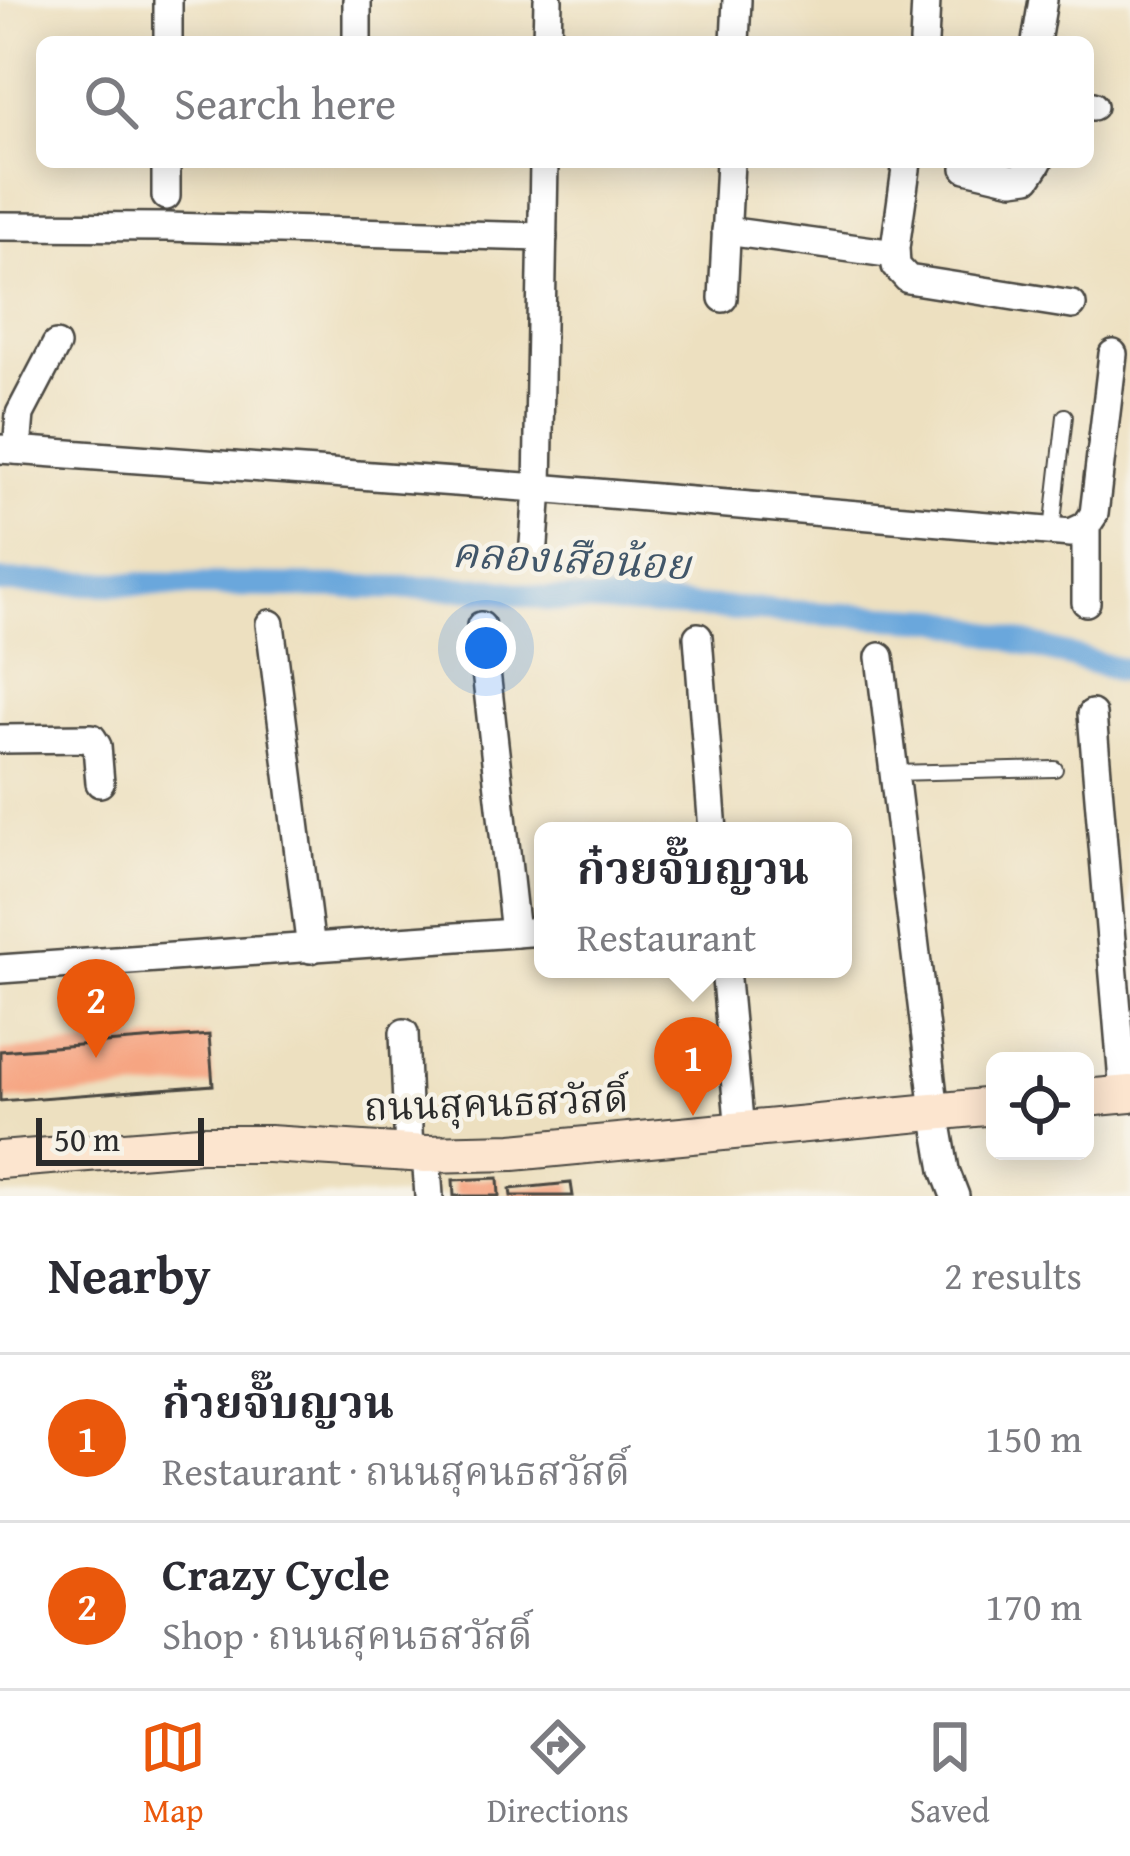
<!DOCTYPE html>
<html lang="en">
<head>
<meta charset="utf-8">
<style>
  body { margin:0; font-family:"Gentium Book Plus","Noto Serif Thai",serif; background:#f2f2f3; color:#2b2b33 }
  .controls { position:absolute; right:36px; bottom:36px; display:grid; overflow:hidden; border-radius:18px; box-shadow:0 6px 30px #0003 }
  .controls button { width:108px; height:108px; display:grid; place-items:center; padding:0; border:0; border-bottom:3px solid #e1e1e2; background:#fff; color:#2b2b33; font:60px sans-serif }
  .scale { position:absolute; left:36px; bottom:30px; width:168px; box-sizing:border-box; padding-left:12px; border:6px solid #2b2b2b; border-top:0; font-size:33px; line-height:42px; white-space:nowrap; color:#2b2b2b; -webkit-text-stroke:9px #f7f3e8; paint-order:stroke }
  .you { position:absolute; left:486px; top:648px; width:42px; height:42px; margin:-30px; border:9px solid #fff; border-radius:50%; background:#1a73e8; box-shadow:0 0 0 18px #1a73e833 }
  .badge { display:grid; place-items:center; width:78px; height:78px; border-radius:50%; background:#ea580c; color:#fff; font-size:39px; font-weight:700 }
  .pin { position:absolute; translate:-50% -99px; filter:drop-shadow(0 3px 6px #0008) }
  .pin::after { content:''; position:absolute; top:63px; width:42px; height:36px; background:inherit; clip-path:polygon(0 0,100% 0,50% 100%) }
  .popup { position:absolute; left:534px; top:822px; width:318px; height:156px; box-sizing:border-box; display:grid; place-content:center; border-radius:18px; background:#fff; filter:drop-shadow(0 3px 9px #0005); font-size:39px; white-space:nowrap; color:#7c7c81 }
  .popup b { font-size:45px; color:#2b2b33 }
  .popup::after { content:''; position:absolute; left:50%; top:100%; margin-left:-24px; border:24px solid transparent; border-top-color:#fff }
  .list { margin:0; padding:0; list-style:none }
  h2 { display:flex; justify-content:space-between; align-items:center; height:156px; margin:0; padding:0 48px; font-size:51px }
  h2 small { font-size:39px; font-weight:400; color:#7c7c81 }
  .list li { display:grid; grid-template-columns:78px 1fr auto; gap:36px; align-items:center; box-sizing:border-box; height:168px; padding:0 48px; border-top:3px solid #e1e1e2 }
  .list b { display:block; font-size:45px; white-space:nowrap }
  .list p { margin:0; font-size:39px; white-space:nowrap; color:#7c7c81 }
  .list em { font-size:39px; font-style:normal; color:#7c7c81 }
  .icon { flex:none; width:66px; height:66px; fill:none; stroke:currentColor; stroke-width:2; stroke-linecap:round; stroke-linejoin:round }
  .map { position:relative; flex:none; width:1130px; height:1196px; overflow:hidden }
  .search { position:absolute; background:#fff; box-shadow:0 6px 30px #0003; left:36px; right:36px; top:36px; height:132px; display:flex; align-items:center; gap:30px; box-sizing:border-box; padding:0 42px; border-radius:18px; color:#7c7c81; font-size:45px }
  .sheet { height:492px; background:#fff }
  nav { display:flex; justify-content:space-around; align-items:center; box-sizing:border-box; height:168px; border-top:3px solid #e1e1e2; background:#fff; font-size:33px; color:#7c7c81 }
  nav a { display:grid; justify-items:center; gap:6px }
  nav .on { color:#ea580c }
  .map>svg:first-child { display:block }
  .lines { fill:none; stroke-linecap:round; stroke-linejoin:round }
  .canal { stroke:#6ba7dc; stroke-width:24 }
  .building { fill:#f6a582 }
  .service-casing { stroke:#484641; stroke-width:18 }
  .minor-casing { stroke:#484641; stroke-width:32 }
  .secondary-casing { stroke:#484641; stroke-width:40 }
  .service { stroke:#fff; stroke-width:14 }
  .minor { stroke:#fff; stroke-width:27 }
  .secondary { stroke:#fce5cf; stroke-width:36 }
  .labels { text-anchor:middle; stroke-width:9; stroke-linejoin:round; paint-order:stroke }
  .street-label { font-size:39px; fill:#2b2b2b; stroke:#f7f3e8 }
  .water-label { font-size:42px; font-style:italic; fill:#415669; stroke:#f7f3e8 }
</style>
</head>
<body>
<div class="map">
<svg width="1130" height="1196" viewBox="0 0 1130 1196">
  <rect width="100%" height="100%" fill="#f7f3e8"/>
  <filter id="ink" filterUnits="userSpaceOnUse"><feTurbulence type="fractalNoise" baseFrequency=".00833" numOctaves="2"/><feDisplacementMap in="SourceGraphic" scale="24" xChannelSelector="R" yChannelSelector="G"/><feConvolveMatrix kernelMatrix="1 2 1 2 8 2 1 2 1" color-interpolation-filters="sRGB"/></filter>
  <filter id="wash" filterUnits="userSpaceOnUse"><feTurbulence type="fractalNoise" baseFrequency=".004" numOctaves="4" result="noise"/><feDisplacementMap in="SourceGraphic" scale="48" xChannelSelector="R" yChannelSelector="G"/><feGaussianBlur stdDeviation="2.7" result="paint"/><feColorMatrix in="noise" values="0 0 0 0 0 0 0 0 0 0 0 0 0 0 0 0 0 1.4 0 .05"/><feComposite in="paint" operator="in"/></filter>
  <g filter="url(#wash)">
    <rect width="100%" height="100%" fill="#ede0c0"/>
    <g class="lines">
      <path class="canal" d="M0,582L490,589L546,599L941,620L1117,669L1130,670"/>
    </g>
    <g id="blocks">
      <g class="building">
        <path d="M209,1035L213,1085L0,1101V1051Z"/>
        <path d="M498,1178L499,1196H454L453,1180Z"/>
        <path d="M571,1183L573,1196H511L510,1189Z"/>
      </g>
    </g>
  </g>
  <g filter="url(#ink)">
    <use href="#blocks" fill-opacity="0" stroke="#484641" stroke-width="3"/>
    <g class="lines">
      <g class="service-casing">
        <g id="service">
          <path d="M1052,531L1065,416"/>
          <path d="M894,773L1055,769"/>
        </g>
      </g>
      <g class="minor-casing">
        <g id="minor">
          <path d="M168,42V0"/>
          <path d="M357,42V0"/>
          <path d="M547,42L548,0"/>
          <path d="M735,42L737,0"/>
          <path d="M924,42L926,0"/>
          <path d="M1036,42L1043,0"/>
          <path d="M1088,105L1093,106"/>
          <path d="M907,162L895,248L896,266L908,279L1072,305"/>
          <path d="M966,168L1013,179L1028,177L1038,162"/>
          <path d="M166,196V162"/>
          <path d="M0,226L167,227L543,237"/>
          <path d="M726,231L895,254"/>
          <path d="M723,298L730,162"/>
          <path d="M0,449L538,488L1071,533L1086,526L1094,514L1113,354"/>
          <path d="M17,450L20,414L56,345"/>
          <path d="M534,544L538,488L544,162"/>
          <path d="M1086,602V526"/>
          <path d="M270,624L311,949"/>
          <path d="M481,626L515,933"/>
          <path d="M698,637L713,831"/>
          <path d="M880,657L935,1112L945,1170L955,1196"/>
          <path d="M1092,714L1124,1094"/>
          <path d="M0,739L92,738L97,746L100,783"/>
          <path d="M0,969L543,931"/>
          <path d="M725,969L740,1131"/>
          <path d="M404,1033L409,1153"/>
          <path d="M426,1154L429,1196"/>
        </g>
      </g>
      <g class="secondary-casing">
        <g id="secondary">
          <path d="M1085,1098L1130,1094"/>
          <path d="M0,1160L200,1144H269L426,1154L513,1152L995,1106"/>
        </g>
      </g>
      <use href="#service" class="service"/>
      <use href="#minor" class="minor"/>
      <use href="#secondary" class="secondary"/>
    </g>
  </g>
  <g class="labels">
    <g class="street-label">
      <text transform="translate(496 1102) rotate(-2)" y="14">ถนนสุคนธสวัสดิ์</text>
    </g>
    <g class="water-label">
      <text transform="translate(571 558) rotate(3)" y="15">คลองเสือน้อย</text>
    </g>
  </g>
</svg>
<div class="controls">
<button><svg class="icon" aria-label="locate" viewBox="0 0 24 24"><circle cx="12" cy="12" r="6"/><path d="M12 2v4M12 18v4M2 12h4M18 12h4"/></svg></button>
</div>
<div class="scale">50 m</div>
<div class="you"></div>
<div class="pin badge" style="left:693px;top:1116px">1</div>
<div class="popup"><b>ก๋วยจั๊บญวน</b>Restaurant</div>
<div class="pin badge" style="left:96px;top:1058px">2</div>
<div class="search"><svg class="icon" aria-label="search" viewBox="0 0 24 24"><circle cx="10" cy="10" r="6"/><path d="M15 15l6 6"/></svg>Search here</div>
</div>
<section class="sheet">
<h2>Nearby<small>2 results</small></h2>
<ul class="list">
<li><span class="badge">1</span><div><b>ก๋วยจั๊บญวน</b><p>Restaurant · ถนนสุคนธสวัสดิ์</p></div><em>150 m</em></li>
<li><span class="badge">2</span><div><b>Crazy Cycle</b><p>Shop · ถนนสุคนธสวัสดิ์</p></div><em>170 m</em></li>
</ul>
</section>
<nav>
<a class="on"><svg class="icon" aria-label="map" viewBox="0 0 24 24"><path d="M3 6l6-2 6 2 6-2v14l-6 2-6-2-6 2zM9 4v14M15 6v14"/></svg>Map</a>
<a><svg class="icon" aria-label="directions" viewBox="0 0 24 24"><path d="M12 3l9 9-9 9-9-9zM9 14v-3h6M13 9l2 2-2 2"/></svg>Directions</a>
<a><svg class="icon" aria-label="saved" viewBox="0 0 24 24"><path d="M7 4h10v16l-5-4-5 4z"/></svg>Saved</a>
</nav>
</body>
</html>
